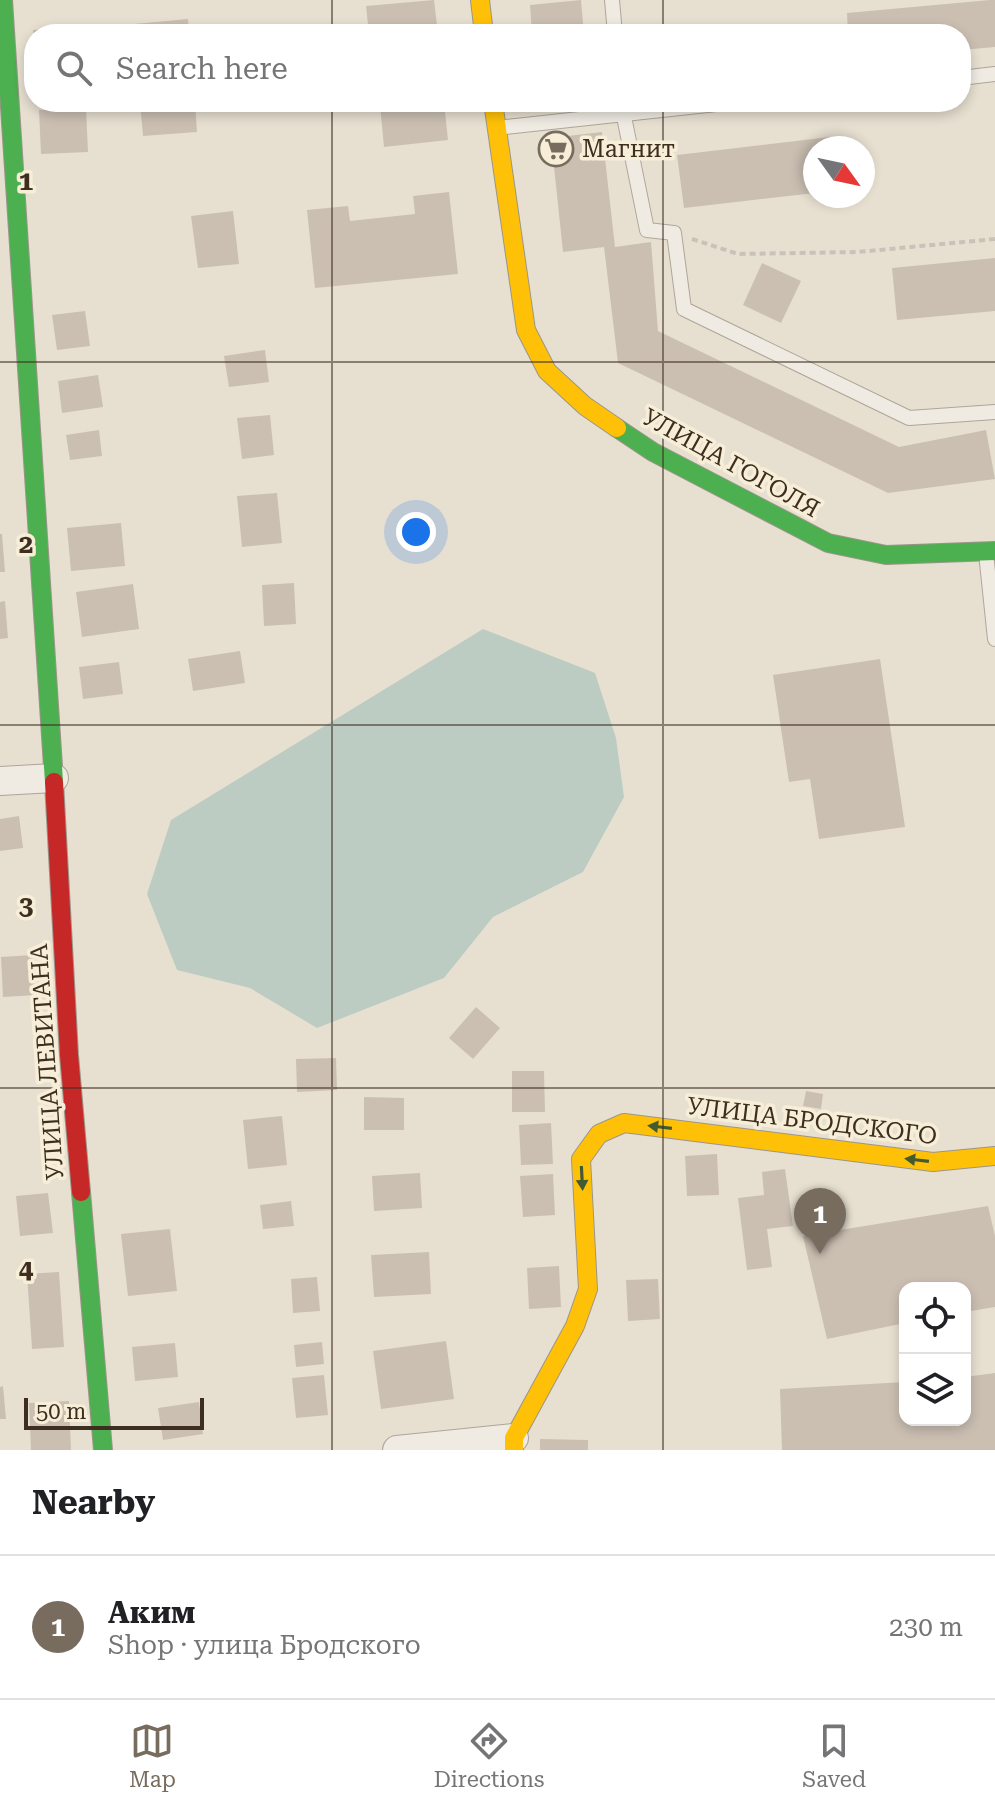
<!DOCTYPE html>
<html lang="en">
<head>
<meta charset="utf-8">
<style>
  body { margin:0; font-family:"Roboto Serif",serif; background:#f6f6f6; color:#202124 }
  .controls { position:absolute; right:24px; bottom:24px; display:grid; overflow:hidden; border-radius:16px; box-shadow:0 4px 12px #0003 }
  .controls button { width:72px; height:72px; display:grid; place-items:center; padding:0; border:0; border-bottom:2px solid #e0e0e0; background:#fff; color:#202124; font:40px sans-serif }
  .compass { position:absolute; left:803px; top:136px; width:72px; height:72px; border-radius:50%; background:#fff; box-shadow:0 4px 12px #0003; rotate:123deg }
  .scale { position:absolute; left:24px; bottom:20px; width:180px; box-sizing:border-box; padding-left:8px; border:4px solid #3d2e20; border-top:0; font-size:22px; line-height:28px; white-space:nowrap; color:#3d2e20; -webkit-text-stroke:6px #f7eed8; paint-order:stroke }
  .you { position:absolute; left:416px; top:532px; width:28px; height:28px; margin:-20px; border:6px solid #fff; border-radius:50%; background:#1a73e8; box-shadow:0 0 0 12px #1a73e833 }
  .badge { display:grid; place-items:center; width:52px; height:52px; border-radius:50%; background:#786c5e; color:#fff; font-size:26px; font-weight:700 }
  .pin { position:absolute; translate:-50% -66px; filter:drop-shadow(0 2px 4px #0008) }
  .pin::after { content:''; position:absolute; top:42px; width:28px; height:24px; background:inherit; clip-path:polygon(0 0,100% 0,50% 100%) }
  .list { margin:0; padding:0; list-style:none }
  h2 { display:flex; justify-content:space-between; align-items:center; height:104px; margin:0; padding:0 32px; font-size:34px }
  h2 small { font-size:26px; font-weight:400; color:#757577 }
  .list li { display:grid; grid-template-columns:52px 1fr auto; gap:24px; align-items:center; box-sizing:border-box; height:144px; padding:0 32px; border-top:2px solid #e0e0e0 }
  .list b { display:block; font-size:30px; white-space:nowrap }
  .list p { margin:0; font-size:26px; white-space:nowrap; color:#757577 }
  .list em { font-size:26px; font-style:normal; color:#757577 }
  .icon { flex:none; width:44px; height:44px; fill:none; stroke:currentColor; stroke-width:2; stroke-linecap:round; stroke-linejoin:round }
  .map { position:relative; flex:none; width:995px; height:1450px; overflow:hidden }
  .search { position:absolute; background:#fff; box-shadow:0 4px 12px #0003; left:24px; right:24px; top:24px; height:88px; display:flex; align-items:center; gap:20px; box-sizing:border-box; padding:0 28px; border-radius:32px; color:#757577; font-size:30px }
  .sheet { height:248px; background:#fff }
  nav { display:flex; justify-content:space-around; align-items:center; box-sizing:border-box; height:112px; border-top:2px solid #e0e0e0; background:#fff; font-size:22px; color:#757577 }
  nav a { display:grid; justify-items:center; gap:4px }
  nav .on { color:#786c5e }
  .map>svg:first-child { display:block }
  .water { fill:#bcccc2 }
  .building { fill:#cbbfb2 }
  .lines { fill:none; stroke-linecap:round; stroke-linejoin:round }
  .lane-casing { stroke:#ada599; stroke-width:16 }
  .street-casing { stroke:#ada599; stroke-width:30 }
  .fast-casing { stroke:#9c958a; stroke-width:20 }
  .slow-casing { stroke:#9c958a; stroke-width:20 }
  .jam-casing { stroke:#9c958a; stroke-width:20 }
  .path { stroke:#c8c2b9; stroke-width:4; stroke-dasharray:6 4; stroke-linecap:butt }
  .lane { stroke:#efebe3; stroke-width:14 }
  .street { stroke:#efebe3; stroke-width:28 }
  .fast { stroke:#4caf50; stroke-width:18 }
  .slow { stroke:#ffc107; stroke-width:18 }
  .jam { stroke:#c62828; stroke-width:18 }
  .oneway { fill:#425b31 }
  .grid { fill:none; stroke:#3d2e20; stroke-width:2; stroke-opacity:0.55 }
  .labels { text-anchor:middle; stroke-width:7; stroke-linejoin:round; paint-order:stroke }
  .poi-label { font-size:24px; fill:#3d2e20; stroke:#f7eed8; text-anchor:start }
  .street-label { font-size:24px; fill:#3d2e20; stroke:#f7eed8 }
  .grid-label { font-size:26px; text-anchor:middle; font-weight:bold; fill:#3d2e20; stroke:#f7eed8; stroke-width:7; stroke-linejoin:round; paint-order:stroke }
</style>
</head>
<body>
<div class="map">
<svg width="995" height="1450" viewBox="0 0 995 1450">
  <rect width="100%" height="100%" fill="#e7e0d1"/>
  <path class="water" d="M483,629L595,673L616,738L624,797L583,872L493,917L444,978L317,1028L250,988L177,970L147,894L171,820Z"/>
  <g class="building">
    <path d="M434,0L438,34H369L366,6Z"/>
    <path d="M581,0L584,34H532L530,5Z"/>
    <path d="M990,0H995V47L961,50V34H848L847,13Z"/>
    <path d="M188,19L189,34H135L134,24Z"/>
    <path d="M82,26L83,34H33V30Z"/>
    <path d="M140,102H195L197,132L143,136Z"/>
    <path d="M393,102H444L448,140L384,147L380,105Z"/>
    <path d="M86,107L88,152L41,154L39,110Z"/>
    <path d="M602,132L615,247L651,242L658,331L899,447L986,430L995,479L888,493L618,363L604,247L563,252L551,138Z"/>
    <path d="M838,136L839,148H815V193L684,208L677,155Z"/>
    <path d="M449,192L458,274L315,288L307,210L348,206L350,221L415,214L413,196Z"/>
    <path d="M233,211L239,264L198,268L191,216Z"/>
    <path d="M995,258V311L897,320L892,268Z"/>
    <path d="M762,263L801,281L781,323L743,305Z"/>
    <path d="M85,311L90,346L57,350L52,315Z"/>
    <path d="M265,350L269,382L229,387L224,356Z"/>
    <path d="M98,375L103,407L62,413L58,381Z"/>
    <path d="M270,415L274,455L242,459L237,418Z"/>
    <path d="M99,430L102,456L70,460L66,435Z"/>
    <path d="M277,493L282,543L242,547L237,496Z"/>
    <path d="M121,523L125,566L71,571L67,528Z"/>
    <path d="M0,534H2L5,572H0Z"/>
    <path d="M294,583L296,624L264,626L262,585Z"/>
    <path d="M133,584L139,629L82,637L76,592Z"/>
    <path d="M5,601L8,638L0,639V602Z"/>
    <path d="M240,651L245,683L193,691L188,659Z"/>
    <path d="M880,659L905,827L819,839L810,779L789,782L773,675Z"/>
    <path d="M119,662L123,694L83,699L79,667Z"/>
    <path d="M19,816L23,848L0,851V819Z"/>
    <path d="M33,955L36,995L3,997L1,957Z"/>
    <path d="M476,1007L500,1028L473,1059L449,1038Z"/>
    <path d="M336,1058L337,1090L297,1092L296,1059Z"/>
    <path d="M512,1071H544L545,1112H512Z"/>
    <path d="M806,1091L823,1094L821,1109L803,1106Z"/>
    <path d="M364,1097L404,1098V1130H364Z"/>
    <path d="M282,1116L287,1165L248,1169L243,1120Z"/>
    <path d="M551,1123L553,1164L521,1165L519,1125Z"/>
    <path d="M717,1154L719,1195L687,1196L685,1156Z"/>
    <path d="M785,1169L793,1226L767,1229L772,1267L747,1270L738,1198L764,1195L762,1172Z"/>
    <path d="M420,1173L422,1208L374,1211L372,1176Z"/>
    <path d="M553,1174L555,1215L523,1217L520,1176Z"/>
    <path d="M48,1193L53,1233L20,1236L16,1196Z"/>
    <path d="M291,1201L294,1226L263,1229L260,1205Z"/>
    <path d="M988,1206L995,1236V1307L965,1312V1288H905V1323L827,1339L803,1236Z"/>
    <path d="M170,1229L177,1291L128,1296L121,1234Z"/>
    <path d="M429,1252L431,1294L374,1297L371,1255Z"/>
    <path d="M559,1266L561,1307L529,1309L527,1268Z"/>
    <path d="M59,1272L64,1347L32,1349L27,1274Z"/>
    <path d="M317,1277L320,1311L293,1313L291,1279Z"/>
    <path d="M658,1279L660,1319L628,1321L626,1280Z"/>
    <path d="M446,1341L454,1399L381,1409L373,1351Z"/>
    <path d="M322,1342L324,1364L296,1367L294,1345Z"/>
    <path d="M175,1343L178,1377L135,1381L132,1347Z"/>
    <path d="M995,1373V1450H782L780,1389L905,1382V1420H965V1377Z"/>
    <path d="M324,1375L328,1415L296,1418L292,1378Z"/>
    <path d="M3,1386L6,1419H0V1387Z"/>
    <path d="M69,1401L71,1450H31L29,1403Z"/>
    <path d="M199,1402L203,1434L163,1440L158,1408Z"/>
    <path d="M540,1439L588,1440V1450H540Z"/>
  </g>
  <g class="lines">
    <g class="lane-casing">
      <g id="lane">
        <path d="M612,0L615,34"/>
        <path d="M961,78L995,74"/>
        <path d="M621,102L647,230L674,233L684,309L909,418L995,412"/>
        <path d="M496,128L735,102"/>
        <path d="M986,553L995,639"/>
      </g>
    </g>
    <g class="street-casing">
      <g id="street">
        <path d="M0,781L54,778"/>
        <path d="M397,1450L514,1438"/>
      </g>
    </g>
    <g class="fast-casing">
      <g id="fast">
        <path d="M3,0L54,782"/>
        <path d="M617,428L653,452L828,543L886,555L995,551"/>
        <path d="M81,1192L103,1450"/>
      </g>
    </g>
    <g class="slow-casing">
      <g id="slow">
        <path d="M480,0L484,34"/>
        <path d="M493,102L526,330L547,371L585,406L617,428"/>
        <path d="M514,1450V1438L575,1326L588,1289L581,1159L599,1134L624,1123L933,1162L995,1156"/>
      </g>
    </g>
    <g class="jam-casing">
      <path id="jam" d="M54,782L69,1055L81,1192"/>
    </g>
    <path class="path" d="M692,239L738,254L858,252L995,239"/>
    <use href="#lane" class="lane"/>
    <use href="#street" class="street"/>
    <use href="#fast" class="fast"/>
    <use href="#slow" class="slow"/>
    <use href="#jam" class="jam"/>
  </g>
  <defs><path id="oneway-solid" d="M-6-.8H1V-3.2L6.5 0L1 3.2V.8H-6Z" transform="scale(2)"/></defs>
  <g class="oneway">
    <use href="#oneway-solid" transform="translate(660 1127) rotate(-173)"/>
    <use href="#oneway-solid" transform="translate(917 1160) rotate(-173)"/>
    <use href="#oneway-solid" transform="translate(582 1178) rotate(87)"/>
  </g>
  <path class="grid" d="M332,0V34M663,0V34M332,102V1450M663,102V1450M0,362H995M0,725H995M0,1088H995"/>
  <defs>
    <g id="supermarket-ring" transform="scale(1.8)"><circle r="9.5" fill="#f7eed8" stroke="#786c5e" stroke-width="1.5"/><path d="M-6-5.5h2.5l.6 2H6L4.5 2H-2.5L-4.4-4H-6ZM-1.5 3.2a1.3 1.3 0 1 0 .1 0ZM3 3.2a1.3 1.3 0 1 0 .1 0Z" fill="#786c5e"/></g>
  </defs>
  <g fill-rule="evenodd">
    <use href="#supermarket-ring" x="556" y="149"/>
  </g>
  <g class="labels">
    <g class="poi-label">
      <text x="582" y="157">Магнит</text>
    </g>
    <g class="street-label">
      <text transform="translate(731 463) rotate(29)" y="8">УЛИЦА ГОГОЛЯ</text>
      <text transform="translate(47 1062) rotate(-94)" y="8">УЛИЦА ЛЕВИТАНА</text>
      <text transform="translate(812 1121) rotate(7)" y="8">УЛИЦА БРОДСКОГО</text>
    </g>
  </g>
  <g class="grid-label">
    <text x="26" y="190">1</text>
    <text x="26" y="553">2</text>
    <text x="26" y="915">3</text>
    <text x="26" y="1278">4</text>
  </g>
</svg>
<div class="controls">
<button><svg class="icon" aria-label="locate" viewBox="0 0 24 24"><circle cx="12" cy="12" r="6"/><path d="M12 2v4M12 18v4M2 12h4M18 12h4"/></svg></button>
<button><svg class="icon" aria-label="layers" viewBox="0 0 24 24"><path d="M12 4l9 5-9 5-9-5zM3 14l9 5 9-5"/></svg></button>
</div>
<svg class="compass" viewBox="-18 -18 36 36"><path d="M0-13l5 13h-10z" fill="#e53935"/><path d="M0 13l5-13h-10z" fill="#757577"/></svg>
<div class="scale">50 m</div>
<div class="you"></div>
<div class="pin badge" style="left:820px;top:1254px">1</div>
<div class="search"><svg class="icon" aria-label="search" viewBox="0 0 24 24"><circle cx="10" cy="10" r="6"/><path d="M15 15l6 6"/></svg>Search here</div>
</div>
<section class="sheet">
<h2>Nearby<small></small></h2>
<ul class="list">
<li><span class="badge">1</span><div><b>Аким</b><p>Shop · улица Бродского</p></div><em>230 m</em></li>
</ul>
</section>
<nav>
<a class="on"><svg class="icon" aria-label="map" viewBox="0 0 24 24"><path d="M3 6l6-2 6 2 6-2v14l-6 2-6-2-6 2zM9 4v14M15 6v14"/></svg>Map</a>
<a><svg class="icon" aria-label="directions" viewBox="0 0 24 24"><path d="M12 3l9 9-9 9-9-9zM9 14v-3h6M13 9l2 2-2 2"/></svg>Directions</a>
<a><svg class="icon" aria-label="saved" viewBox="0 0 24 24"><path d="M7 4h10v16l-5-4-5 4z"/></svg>Saved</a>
</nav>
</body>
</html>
